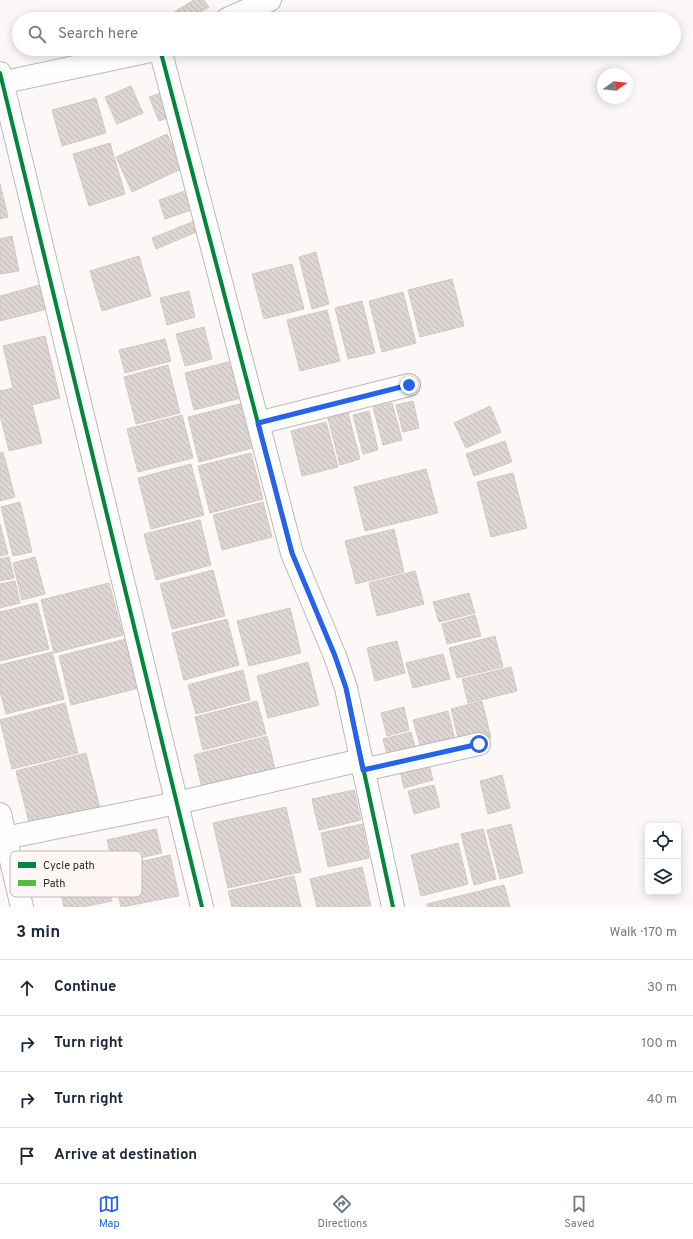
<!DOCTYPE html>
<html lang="en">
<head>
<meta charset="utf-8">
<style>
  body { margin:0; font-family:Overpass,sans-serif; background:#f2f2f3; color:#1f2937 }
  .controls { position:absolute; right:12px; bottom:12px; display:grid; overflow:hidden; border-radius:6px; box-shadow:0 2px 10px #0003 }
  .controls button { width:36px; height:36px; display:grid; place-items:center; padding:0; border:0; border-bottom:1px solid #e0e1e3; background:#fff; color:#1f2937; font:20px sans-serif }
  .compass { position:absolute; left:597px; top:68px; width:36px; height:36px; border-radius:50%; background:#fff; box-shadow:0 2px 10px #0003; rotate:75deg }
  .stop { position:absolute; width:12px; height:12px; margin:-9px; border:3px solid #2563eb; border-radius:50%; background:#fff }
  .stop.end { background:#2563eb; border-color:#fff; box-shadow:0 1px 4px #0008 }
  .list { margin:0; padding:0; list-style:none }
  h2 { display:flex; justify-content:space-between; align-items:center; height:52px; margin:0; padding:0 16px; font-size:17px }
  h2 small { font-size:13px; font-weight:400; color:#747a83 }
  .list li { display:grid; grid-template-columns:26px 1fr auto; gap:12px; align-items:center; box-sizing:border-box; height:56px; padding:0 16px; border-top:1px solid #e0e1e3 }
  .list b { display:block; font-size:15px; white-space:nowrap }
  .list em { font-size:13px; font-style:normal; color:#747a83 }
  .icon { flex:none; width:22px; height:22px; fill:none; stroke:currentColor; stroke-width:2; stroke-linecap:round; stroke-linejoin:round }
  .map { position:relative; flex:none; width:693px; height:907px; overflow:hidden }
  .search { position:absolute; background:#fff; box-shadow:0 2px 10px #0003; left:12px; right:12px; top:12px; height:44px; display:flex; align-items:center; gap:10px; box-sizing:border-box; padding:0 14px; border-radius:22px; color:#747a83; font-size:15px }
  .sheet { height:276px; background:#fff }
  nav { display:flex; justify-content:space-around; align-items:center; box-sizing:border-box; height:56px; border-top:1px solid #e0e1e3; background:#fff; font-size:11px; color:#747a83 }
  nav a { display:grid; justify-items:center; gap:2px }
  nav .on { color:#2563eb }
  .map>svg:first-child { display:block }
  .building { fill:url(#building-back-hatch); stroke:#d1c9c7 }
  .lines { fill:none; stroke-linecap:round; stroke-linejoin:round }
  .minor-casing { stroke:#bfb8b6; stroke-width:24 }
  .minor { stroke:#fffefe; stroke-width:22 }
  .quiet { stroke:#58b947; stroke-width:3; stroke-dasharray:6 3; stroke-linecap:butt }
  .cycleway-casing { stroke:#fef7f5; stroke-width:6 }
  .cycleway { stroke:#00873e; stroke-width:4 }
  .route { stroke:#2563eb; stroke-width:5 }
  .key { fill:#fef7f5; stroke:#c2b9b7; stroke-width:1 }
  .key-label { font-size:11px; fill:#352926 }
</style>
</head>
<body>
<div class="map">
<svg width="693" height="907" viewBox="0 0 693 907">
  <defs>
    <pattern id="building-back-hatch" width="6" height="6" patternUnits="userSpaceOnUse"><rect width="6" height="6" fill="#ded6d4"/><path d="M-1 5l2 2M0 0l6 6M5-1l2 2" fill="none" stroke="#bfb8b6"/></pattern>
  </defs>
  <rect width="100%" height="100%" fill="#fcf8f7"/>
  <g class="building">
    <path d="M194,0H204L209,7L188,19H179L174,12Z"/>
    <path d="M131,86L143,113L117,124L105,97Z"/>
    <path d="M164,92L173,116L159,121L149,97Z"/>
    <path d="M96,98L106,133L62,146L52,110Z"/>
    <path d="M167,134L183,168L132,192L116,157Z"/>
    <path d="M110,143L125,194L89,206L73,154Z"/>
    <path d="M0,184L8,217L0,219Z"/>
    <path d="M191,189L197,208L165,219L159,200Z"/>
    <path d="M195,221L199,231L156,249L152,238Z"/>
    <path d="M12,236L19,271L0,274V239Z"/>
    <path d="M316,252L329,304L312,309L299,257Z"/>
    <path d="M139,256L151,296L102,311L90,271Z"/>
    <path d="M292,264L304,309L264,319L252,274Z"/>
    <path d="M452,279L464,326L420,337L408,290Z"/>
    <path d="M40,285L47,309L0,321V296Z"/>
    <path d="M189,291L195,317L167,325L160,298Z"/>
    <path d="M403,292L416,343L382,352L369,301Z"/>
    <path d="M362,301L375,353L348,359L335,308Z"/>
    <path d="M327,310L340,361L300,371L287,320Z"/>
    <path d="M204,327L212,359L185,366L176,334Z"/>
    <path d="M45,336L60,398L32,405L42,443L9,451L0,415V391L13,388L3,346Z"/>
    <path d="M165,339L171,361L125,373L119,350Z"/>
    <path d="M236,360L245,397L194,410L185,373Z"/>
    <path d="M168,365L180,413L136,424L124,377Z"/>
    <path d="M413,401L419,428L403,432L396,405Z"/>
    <path d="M244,403L256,447L199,462L188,417Z"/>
    <path d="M392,403L402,440L383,445L373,407Z"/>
    <path d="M490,406L501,432L466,448L454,423Z"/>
    <path d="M369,411L378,450L363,454L353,415Z"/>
    <path d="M348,413L360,459L340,465L328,418Z"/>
    <path d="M182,415L193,458L138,472L127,429Z"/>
    <path d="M326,422L338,467L302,476L291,431Z"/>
    <path d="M505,441L512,462L474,476L466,454Z"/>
    <path d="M3,452L15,497L0,501V453Z"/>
    <path d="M251,453L263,499L210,513L198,466Z"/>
    <path d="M191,464L204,515L151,529L138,478Z"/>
    <path d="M426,469L438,513L365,531L354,487Z"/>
    <path d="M513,473L527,528L491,537L477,482Z"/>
    <path d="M20,502L32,552L13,556L1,507Z"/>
    <path d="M263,502L272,537L222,550L213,515Z"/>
    <path d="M200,520L211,565L156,580L144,534Z"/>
    <path d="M0,524L8,554L0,556Z"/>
    <path d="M394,529L404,572L356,584L345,541Z"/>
    <path d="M9,557L14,578L0,581V559Z"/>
    <path d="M35,557L45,594L22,600L13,563Z"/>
    <path d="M213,570L225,616L172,629L160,584Z"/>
    <path d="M415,571L424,604L377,616L369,583Z"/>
    <path d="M15,581L20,603L0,608V584Z"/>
    <path d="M109,583L123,635L54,653L41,600Z"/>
    <path d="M469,593L475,613L439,622L433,602Z"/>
    <path d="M37,603L49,649L0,661V612Z"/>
    <path d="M290,608L301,653L249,666L237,621Z"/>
    <path d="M475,615L481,636L447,644L442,624Z"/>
    <path d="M227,619L239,665L184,680L172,633Z"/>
    <path d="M495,636L503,667L457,678L449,648Z"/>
    <path d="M130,638L143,687L71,705L59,656Z"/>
    <path d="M397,641L405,673L375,681L367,648Z"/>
    <path d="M52,652L64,699L6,714L0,691V665Z"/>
    <path d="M443,654L450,679L413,688L406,663Z"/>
    <path d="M308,662L319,705L268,718L257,676Z"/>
    <path d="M511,667L517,691L468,703L462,679Z"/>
    <path d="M243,670L250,700L196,714L188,685Z"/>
    <path d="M257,701L266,734L203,750L195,717Z"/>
    <path d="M482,701L491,738L460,746L451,709Z"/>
    <path d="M65,703L78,753L12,769L0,720Z"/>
    <path d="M404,707L409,730L387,736L381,713Z"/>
    <path d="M448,711L455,740L421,749L413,720Z"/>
    <path d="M411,732L416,751L388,759L383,739Z"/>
    <path d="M267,736L275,769L202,788L194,755Z"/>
    <path d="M86,753L100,808L30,826L16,771Z"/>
    <path d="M428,760L433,780L404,788L399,767Z"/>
    <path d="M502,775L510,808L488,814L480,781Z"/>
    <path d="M434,785L440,807L414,814L408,791Z"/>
    <path d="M354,790L361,820L319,830L312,799Z"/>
    <path d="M286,807L301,872L228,888L213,823Z"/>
    <path d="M362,824L369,858L328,867L321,833Z"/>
    <path d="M511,824L523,873L500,879L487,830Z"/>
    <path d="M156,829L162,853L113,864L107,840Z"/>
    <path d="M483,829L496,879L474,885L461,834Z"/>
    <path d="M458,843L468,884L421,896L411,855Z"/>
    <path d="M170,855L179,896L121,907L112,868Z"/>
    <path d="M104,865L112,901L83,907H64L57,875Z"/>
    <path d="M362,867L371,906L317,907L310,879Z"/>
    <path d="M294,876L301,907H232L228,891Z"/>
    <path d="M504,885L510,907H428L427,904Z"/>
  </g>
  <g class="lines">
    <g class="minor-casing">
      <g id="minor">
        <path d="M227,19L270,0"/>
        <path d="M160,49L292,553L335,656L346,688L393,907"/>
        <path d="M0,73L202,907"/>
        <path d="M0,83L160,49"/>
        <path d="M258,423L409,385"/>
        <path d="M363,770L479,744"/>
        <path d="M0,814L22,907"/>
        <path d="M0,839L177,803L361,760"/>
      </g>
    </g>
    <use href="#minor" class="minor"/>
    <path class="quiet" d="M363,770L479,744"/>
    <g class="cycleway-casing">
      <g id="cycleway">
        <path d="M160,49L292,553L335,656L346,688L393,907"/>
        <path d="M0,73L202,907"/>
      </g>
    </g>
    <use href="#cycleway" class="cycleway"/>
  </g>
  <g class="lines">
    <path class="route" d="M409,385L258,423L292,553L335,656L346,688L363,770L479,744"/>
  </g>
  <rect x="10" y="851" width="132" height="46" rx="6" class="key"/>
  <rect x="18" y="862" width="18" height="6" fill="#00873e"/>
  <rect x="18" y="880" width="18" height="6" fill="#58b947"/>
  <g class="key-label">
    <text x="43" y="869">Cycle path</text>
    <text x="43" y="887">Path</text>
  </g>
</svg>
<div class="controls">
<button><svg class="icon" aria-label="locate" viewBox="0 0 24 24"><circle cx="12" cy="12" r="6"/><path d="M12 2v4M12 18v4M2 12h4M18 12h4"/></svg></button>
<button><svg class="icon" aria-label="layers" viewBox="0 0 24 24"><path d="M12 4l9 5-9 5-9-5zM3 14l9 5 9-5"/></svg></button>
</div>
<svg class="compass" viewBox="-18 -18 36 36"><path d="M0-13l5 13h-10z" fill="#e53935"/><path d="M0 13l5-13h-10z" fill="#747a83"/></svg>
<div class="stop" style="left:479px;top:744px"></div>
<div class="stop end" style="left:409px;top:385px"></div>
<div class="search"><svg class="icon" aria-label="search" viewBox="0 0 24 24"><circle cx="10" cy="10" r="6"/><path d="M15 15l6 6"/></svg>Search here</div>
</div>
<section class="sheet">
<h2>3 min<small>Walk · 170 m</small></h2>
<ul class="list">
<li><svg class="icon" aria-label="ahead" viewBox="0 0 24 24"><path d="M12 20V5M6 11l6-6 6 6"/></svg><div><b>Continue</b></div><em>30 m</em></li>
<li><svg class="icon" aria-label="right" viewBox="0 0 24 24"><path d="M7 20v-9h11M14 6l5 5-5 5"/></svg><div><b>Turn right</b></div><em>100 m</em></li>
<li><svg class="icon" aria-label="right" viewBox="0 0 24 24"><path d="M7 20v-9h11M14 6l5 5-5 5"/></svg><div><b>Turn right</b></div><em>40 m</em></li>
<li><svg class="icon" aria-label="arrive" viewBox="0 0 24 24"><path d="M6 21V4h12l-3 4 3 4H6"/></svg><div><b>Arrive at destination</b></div></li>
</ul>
</section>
<nav>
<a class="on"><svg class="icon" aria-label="map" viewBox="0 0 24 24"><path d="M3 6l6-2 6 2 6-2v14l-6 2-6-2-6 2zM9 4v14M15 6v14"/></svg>Map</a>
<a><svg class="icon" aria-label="directions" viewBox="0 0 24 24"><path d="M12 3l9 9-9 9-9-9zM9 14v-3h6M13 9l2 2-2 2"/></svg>Directions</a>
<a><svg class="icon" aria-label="saved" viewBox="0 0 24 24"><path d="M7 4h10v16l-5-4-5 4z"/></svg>Saved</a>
</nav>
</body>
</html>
